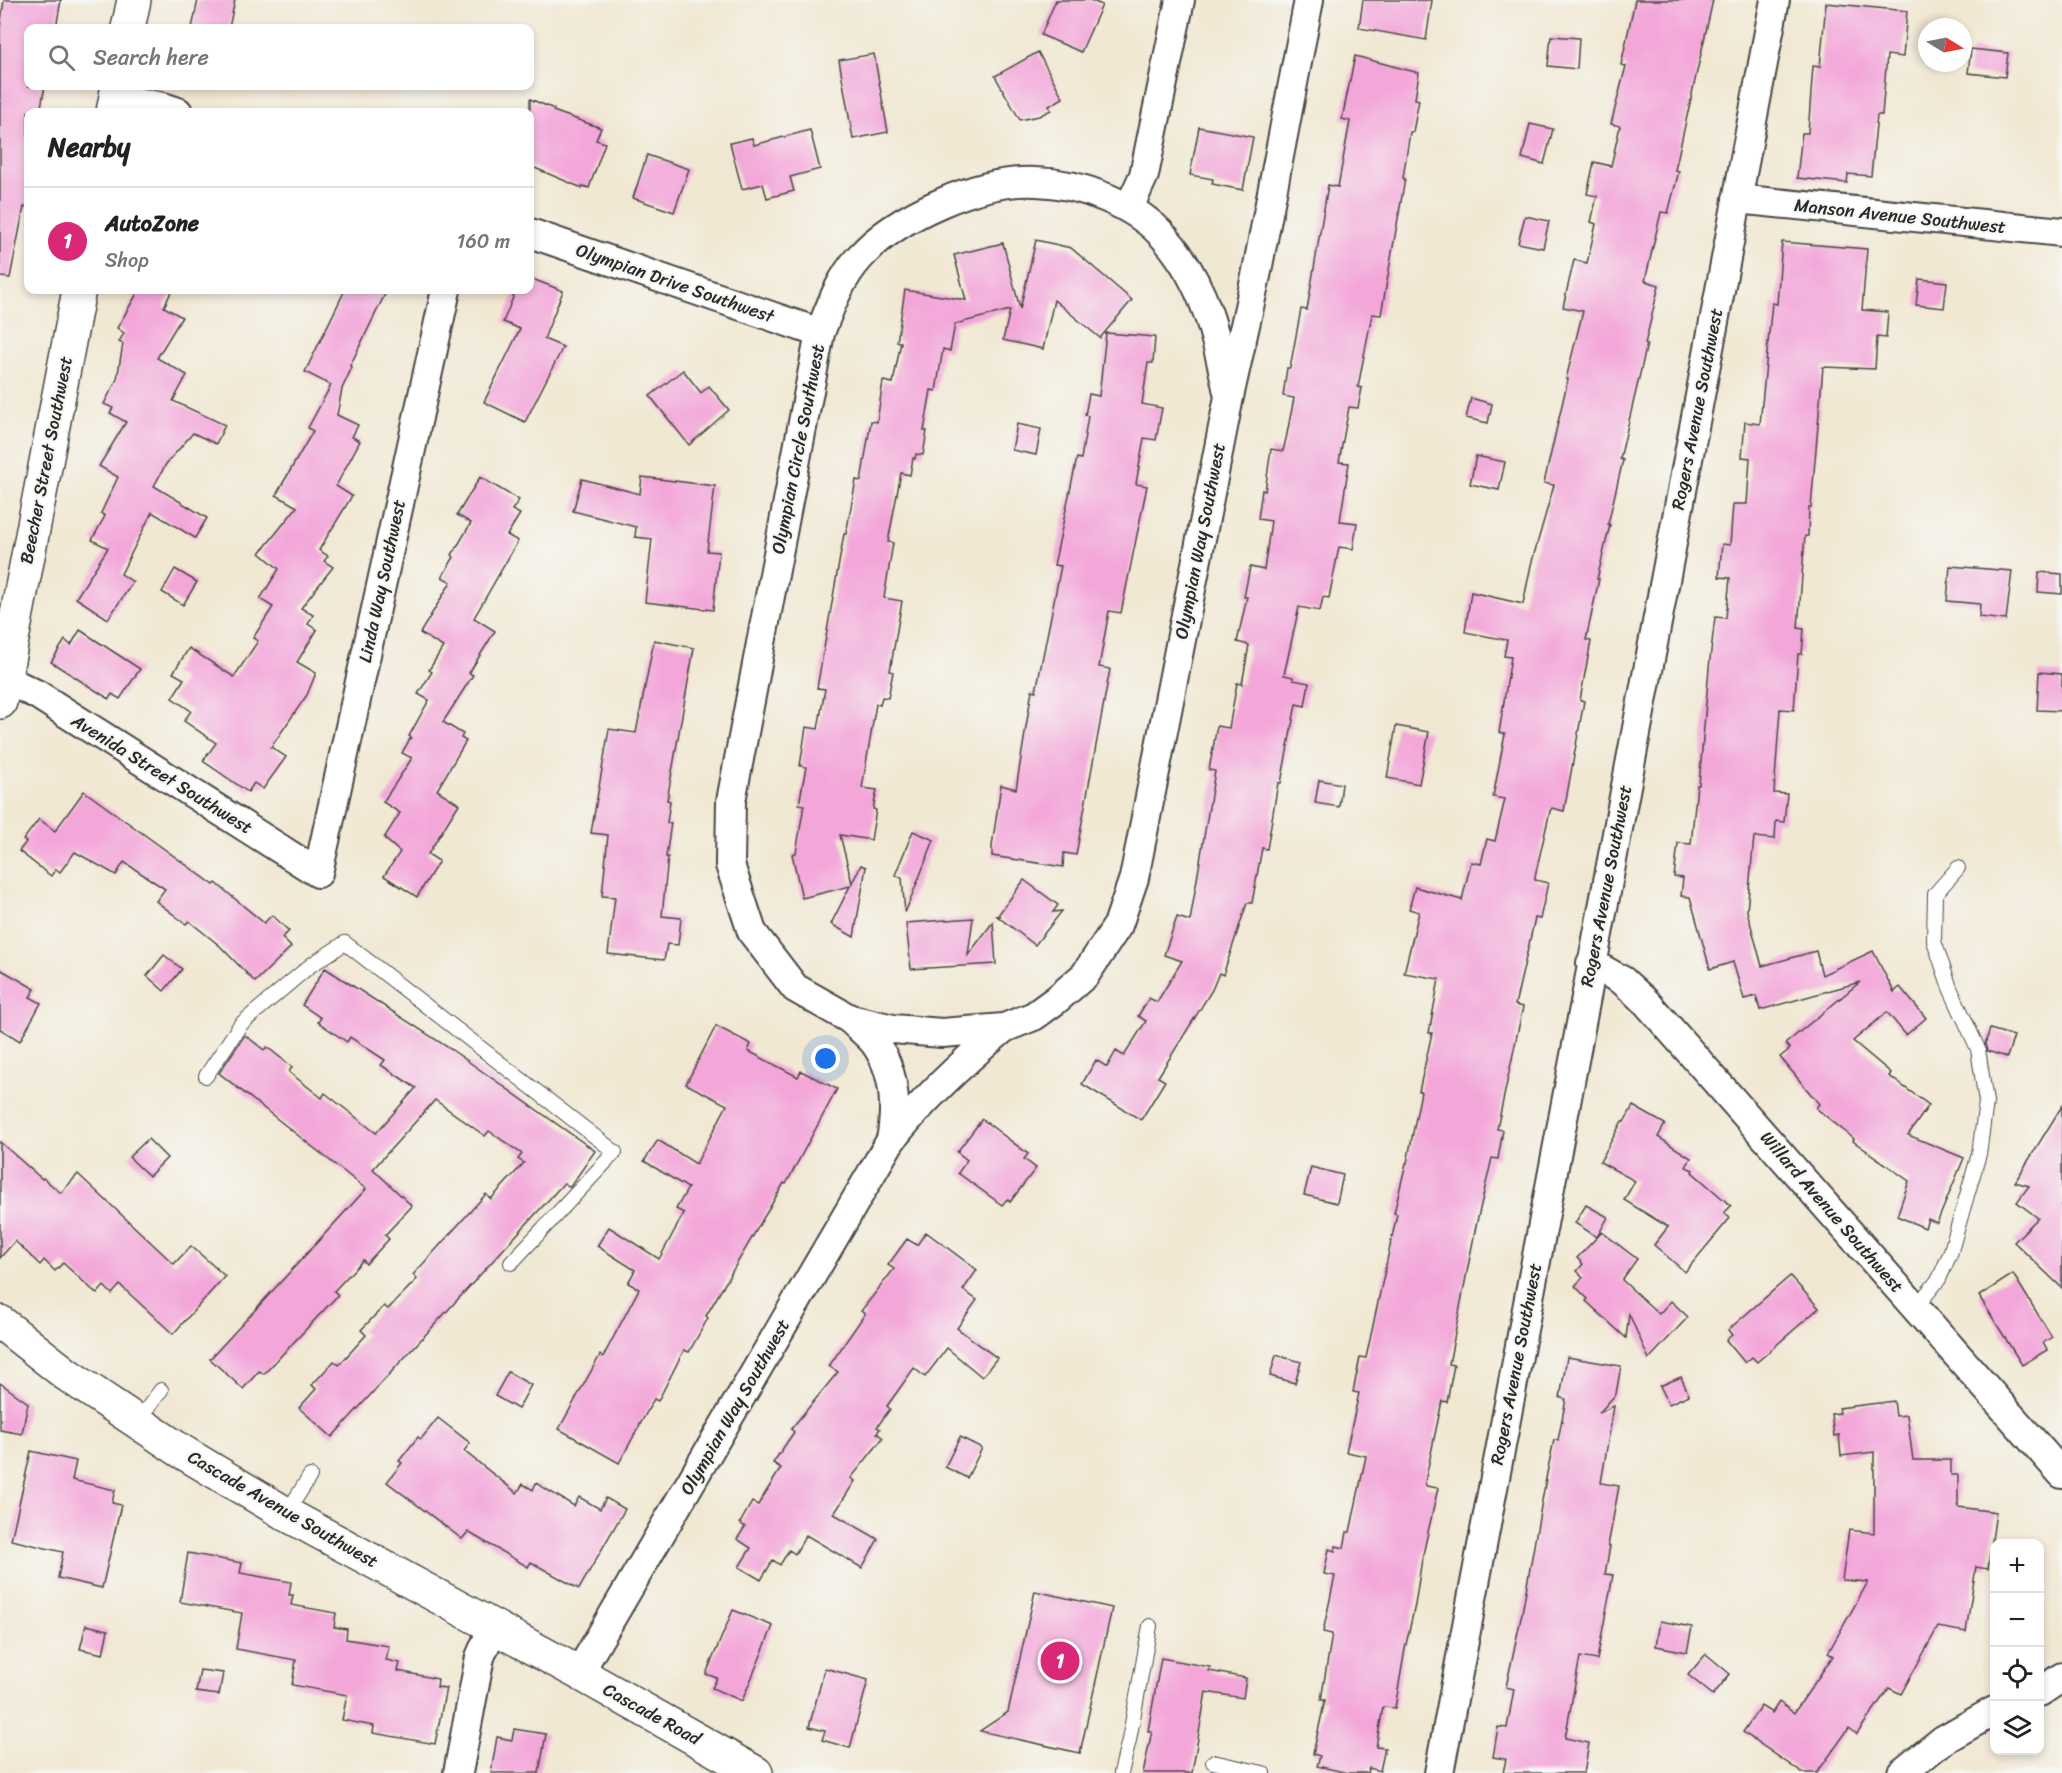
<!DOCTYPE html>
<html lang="en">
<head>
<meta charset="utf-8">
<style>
  body { margin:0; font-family:Sriracha,sans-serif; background:#f2f2f2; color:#222 }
  .controls { position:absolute; right:18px; bottom:18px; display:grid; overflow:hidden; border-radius:12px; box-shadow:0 3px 9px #0003 }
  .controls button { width:54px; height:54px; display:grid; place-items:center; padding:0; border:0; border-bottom:2px solid #e0e0e0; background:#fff; color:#222; font:30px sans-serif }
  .compass { position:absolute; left:1918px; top:18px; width:54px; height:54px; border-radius:50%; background:#fff; box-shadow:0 3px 9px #0003; rotate:100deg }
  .you { position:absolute; left:826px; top:1059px; width:21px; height:21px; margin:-15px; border:4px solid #fff; border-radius:50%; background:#1a73e8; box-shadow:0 0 0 9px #1a73e833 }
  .badge { display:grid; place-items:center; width:39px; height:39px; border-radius:50%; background:#db2777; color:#fff; font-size:20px; font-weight:700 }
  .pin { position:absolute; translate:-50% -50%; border:3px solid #fff; box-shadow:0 2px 6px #0006 }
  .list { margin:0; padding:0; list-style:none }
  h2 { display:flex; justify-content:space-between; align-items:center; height:78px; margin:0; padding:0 24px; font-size:26px }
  h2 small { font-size:20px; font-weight:400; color:#767676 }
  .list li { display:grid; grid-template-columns:39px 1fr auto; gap:18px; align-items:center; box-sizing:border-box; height:108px; padding:0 24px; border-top:2px solid #e0e0e0 }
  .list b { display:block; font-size:22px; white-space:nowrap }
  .list p { margin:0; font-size:20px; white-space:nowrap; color:#767676 }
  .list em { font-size:20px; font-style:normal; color:#767676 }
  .icon { flex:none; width:33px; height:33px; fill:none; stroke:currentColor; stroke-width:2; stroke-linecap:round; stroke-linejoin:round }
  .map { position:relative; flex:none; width:2062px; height:1773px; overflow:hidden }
  .search { position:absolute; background:#fff; box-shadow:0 3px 9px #0003; left:24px; top:24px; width:510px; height:66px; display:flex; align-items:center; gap:15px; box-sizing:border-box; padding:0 21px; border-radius:12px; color:#767676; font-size:22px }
  .panel { position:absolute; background:#fff; box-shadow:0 3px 9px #0003; left:24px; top:108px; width:510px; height:186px; border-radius:12px }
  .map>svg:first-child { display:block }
  .building { fill:#f3a7d9 }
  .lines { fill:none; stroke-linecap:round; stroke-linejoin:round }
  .lane-casing { stroke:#494744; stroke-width:16 }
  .street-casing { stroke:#494744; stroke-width:32 }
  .secondary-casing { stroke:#494744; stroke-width:36 }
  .lane { stroke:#fff; stroke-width:14 }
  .street { stroke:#fff; stroke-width:28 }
  .secondary { stroke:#fff; stroke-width:33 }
  .labels { text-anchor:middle; stroke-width:4.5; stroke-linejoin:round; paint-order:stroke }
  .street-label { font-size:18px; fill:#2b2b2b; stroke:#f6f6f2 }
</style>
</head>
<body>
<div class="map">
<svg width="2062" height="1773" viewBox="0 0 2062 1773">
  <rect width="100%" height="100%" fill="#f6f6f2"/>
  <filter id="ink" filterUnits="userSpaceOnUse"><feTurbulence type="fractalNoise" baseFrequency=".0167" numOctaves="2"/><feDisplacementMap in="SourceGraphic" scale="12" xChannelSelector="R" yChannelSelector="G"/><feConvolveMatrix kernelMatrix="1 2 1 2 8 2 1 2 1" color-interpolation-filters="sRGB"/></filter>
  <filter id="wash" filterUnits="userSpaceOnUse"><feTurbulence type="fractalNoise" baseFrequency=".008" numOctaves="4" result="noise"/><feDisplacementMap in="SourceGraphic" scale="24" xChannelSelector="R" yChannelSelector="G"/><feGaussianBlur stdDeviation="1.35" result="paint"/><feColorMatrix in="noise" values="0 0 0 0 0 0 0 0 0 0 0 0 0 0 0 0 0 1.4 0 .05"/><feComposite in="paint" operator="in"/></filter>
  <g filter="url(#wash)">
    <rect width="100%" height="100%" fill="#f1e8d3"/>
    <g id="blocks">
      <g class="building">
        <path d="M4,0H61L56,28H28V86H45L40,112H28V208L24,207L10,278L0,277V28Z"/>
        <path d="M198,0H235L229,28H192Z"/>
        <path d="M1056,0H1090L1102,5L1081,52L1041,35Z"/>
        <path d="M1363,0H1432L1426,40L1359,28Z"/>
        <path d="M1635,0H1713L1675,170L1679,171L1668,213L1661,212L1645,281L1659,285L1645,344H1647L1620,459L1623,460L1608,524L1610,525L1597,579H1599L1586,640L1591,641L1580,700L1584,701L1564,811L1552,808L1550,811L1535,876V880L1548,883L1540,919L1535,918L1515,1005L1523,1007L1497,1129L1503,1130L1498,1159L1492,1158L1476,1226L1449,1364L1454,1365L1447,1402L1442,1401L1425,1482L1426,1486L1438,1488L1422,1559L1415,1605L1405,1649L1395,1708L1383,1707L1376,1747L1385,1748L1380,1771L1369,1768L1368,1773H1348L1317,1766L1320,1756L1313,1754L1325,1700H1321L1332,1634L1323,1632L1335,1576L1324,1574L1329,1549L1335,1551L1336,1546L1344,1548L1347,1532H1350L1366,1456L1346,1452L1359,1393L1353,1392L1360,1357L1366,1358L1397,1214L1394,1213L1406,1163H1407L1421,1092L1419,1091L1432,1033H1429L1439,979L1404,973L1419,912L1409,909L1415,887L1462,900L1471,862L1481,864L1487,839L1495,841L1505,799L1493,797L1505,734L1499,733L1511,657L1504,656L1507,640L1465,632L1471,592L1523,604L1531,565L1554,485L1544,483L1568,379H1566L1583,311L1563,307L1574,260L1587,263L1596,224L1591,222L1597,196L1587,194L1594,162L1611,166L1620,126L1611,124L1626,66L1621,65Z"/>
        <path d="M1826,3L1907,11L1903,57L1887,55L1882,115H1877L1871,176L1848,174L1847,183L1797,178L1802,133H1808L1813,66L1820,67Z"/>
        <path d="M1551,36L1579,38L1577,69L1548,66Z"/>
        <path d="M1971,49L2008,53L2005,77L1968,73Z"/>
        <path d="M1038,52L1063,98L1049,106L1051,110L1039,116L1020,120L995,76Z"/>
        <path d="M874,54L888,132L853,139L839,60Z"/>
        <path d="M1355,56L1419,73L1415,99L1419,100L1413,132H1410L1403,178L1405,179L1381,315L1372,314L1358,387L1362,388L1358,408L1349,407L1339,462L1349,463L1340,521L1357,523L1353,549L1339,547L1329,598L1323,597L1320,611L1299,607L1284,675L1293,677V680L1309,683L1305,706L1296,704L1281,783H1278L1267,849L1262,848L1252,903H1247L1223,975L1219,973L1212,990L1158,1077L1165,1081L1141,1120L1082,1084L1096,1060L1107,1067L1116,1051L1124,1056L1146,1021L1138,1016L1149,998L1157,1002L1182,961L1164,955L1177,917L1190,921L1215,771L1209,770L1217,726L1229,728L1237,683L1242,684L1249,645L1237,642L1247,597H1244L1250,567L1264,570L1271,521L1258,519L1262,490L1265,491L1271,449L1283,451L1286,439L1294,398L1283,396L1287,368H1290L1301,309L1307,310L1328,185L1338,187L1350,121L1342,119Z"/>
        <path d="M530,99L554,109L553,111L601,128L596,140L605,143L589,188L583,186L582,188L530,166Z"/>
        <path d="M1530,124L1553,129L1544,164L1522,158Z"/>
        <path d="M1199,127L1253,137L1243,190L1212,184L1213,179L1190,175Z"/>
        <path d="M810,130L820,169L790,177L794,191L767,198L763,184L742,189L730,143L752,138L754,145Z"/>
        <path d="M647,155L689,169L674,212L633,198Z"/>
        <path d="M1525,216L1549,221L1543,248L1518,243Z"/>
        <path d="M1036,240L1071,248L1132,300L1100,338L1054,300L1043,349L1003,340L1010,310L955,324L950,351L943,349L936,391L931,390L924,431H927L923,455L916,454L915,459L913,458L910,475L901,473L888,542L893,543L884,598L902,601L890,671L893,672L888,698L882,697L880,705L876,704L862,788L877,790L873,809L876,810L871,840L840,835L852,883L861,865L866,867L854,937L831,924L850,886L802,898L792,854L796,853L804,805L799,804L806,767L800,766L806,727L818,729L825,689L817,688L844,534H846L856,480L861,481L871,421L877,422L883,381L893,383L901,342H897L905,290L966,300L954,255L1003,243L1020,309Z"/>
        <path d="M1782,242L1867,249L1862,310L1888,312L1886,338L1877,337L1875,369L1823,367L1811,507H1809L1808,536H1805L1798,628L1804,629L1802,654H1798L1794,710L1780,709L1774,793L1787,794L1784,822L1776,821L1775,839L1754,837L1747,911L1762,966L1816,951L1822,975L1873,951L1894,992L1900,987L1926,1018L1906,1035L1887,1012L1853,1041L1891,1073L1889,1076L1929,1105L1908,1135L1964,1158L1937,1223L1928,1219L1925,1228L1897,1216L1909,1181L1853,1141L1854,1139L1816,1108L1819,1104L1780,1057L1790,1049L1785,1044L1860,982L1760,1010L1756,996L1744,999L1733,962L1710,969L1690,897L1681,896L1683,878L1674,877L1678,843L1691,844L1697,785H1699L1709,668L1715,617L1726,618L1730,578L1719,577L1722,544L1730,545L1733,504H1747L1750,458L1742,457L1745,422L1760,424L1772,303L1777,304Z"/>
        <path d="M530,278L563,291L544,339L563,347L525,422L484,402L520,329L503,322L516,290H530Z"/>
        <path d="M1919,279L1947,282L1944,308L1916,305Z"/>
        <path d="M139,290H172L164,307L182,317L157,358L187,375L173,401L225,425L216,444L193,433L166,464L154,486L207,518L195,538L152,512L121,574L133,582L108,619L76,598L108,548L92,540L105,516L101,513L118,477L99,466L126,422L110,413L113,408L104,404L117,379L123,344L119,342L124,333L117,328Z"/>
        <path d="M345,290H387L350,366L352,367L342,389L337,415L358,425L352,437L360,441L336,486L352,496L319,550L328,556L324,561L333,567L301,608L313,615L308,624L317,630L297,662L316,673L307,695L271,747L286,757L263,789L254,783L248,792L203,761L216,743L184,721L191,711L172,698L184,679L173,673L189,648L234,677L258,641L253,638L273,607L260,599L279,569L260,553L297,507L276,495L313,431L308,428L331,385L305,372Z"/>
        <path d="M1106,333L1155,337L1153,363H1148L1142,404L1162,408L1156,440L1144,438L1136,484L1147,486L1121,613L1109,611L1099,667L1110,669L1076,855L1064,853L1063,867L992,856V846L1001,785L1016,789L1032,690L1036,691L1061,566L1054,565L1077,458L1081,459L1088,416L1085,415L1089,394L1099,396Z"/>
        <path d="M683,370L701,393L709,386L729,410L689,445L650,396Z"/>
        <path d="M1471,398L1492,404L1488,423L1466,418Z"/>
        <path d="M1017,424L1041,429L1036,455L1012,450Z"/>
        <path d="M1476,456L1505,462L1499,490L1470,484Z"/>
        <path d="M480,477L519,500L512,510L520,514L507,535L518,541L474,618L495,631L469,673L473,675L443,722L463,734L461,738L466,741L437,790L459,804L428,854L439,861L417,897L384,876L400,852L384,838L400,813L383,802L412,758L402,753L411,737L409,736L429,700L418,694L432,672L429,670L443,647L420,633L451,582L442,577L454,557L452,555L471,523L457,515Z"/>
        <path d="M642,477L715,486L707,551L719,552L713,610L645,602L652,539L635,537L636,527L573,511L582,479L640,494Z"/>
        <path d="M1950,566L2012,571L2006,620L1979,617L1980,604L1947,601Z"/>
        <path d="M175,569L197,582L183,605L162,592Z"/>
        <path d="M2039,572L2062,574V594L2038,592Z"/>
        <path d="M80,630L140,669L120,699L112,694L109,699L51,662L65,640L71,645Z"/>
        <path d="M654,640L694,648L667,800L670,801L667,823H671L666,857H668L662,916L681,918L678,945L667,944L664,960L608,954L615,897L602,896L608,835L591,833L609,729L636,733Z"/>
        <path d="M2039,672L2062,674V711L2037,710Z"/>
        <path d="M1396,726L1429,732L1419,784L1387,778Z"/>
        <path d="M1319,780L1342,784L1339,807L1315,803Z"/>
        <path d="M84,791L214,885L216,883L264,923L272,915L289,931L282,938L291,947L255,982L220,946L189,921L186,924L156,901L165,889L124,862L116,875L75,852L60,872L56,869L51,876L19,851L26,842L23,840L39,819L55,831Z"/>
        <path d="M913,831L934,840L905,913L902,878L895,875Z"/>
        <path d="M1024,880L1058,905L1053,912L1062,911L1035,945L997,916H1001L998,915Z"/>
        <path d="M973,918L968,955L993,922L996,964L911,969L906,923Z"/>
        <path d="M164,955L182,969L164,991L147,976Z"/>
        <path d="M325,968L452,1050L595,1151L570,1187L564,1183L332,1437L299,1408L316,1389L312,1385L334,1361L339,1365L366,1335L361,1330L384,1306L388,1309L417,1279L413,1275L486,1194L491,1199L524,1163L518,1159L522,1154L489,1131L485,1136L435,1100L373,1169L412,1206L385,1235L389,1239L366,1264L363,1260L334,1291L338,1295L264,1374L259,1371L243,1389L210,1359L366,1189L219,1073L242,1039L245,1035L264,1050L267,1047L292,1067L289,1072L322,1098L325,1093L376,1133L416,1088L381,1065L385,1060L350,1037L347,1042L318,1022L321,1018L302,1005Z"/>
        <path d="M0,969L35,989L30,997L41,1003L20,1041L0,1029Z"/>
        <path d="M716,1026L751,1044L748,1051L798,1077L801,1071L837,1089L786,1184L784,1183L706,1316L708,1318L689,1352L684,1350L658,1401L654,1399L619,1463L559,1429L600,1355L603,1357L639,1289L628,1283L635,1270L597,1246L609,1227L659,1259L684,1213L676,1209L688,1188L644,1161L658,1140L696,1164L727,1105L686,1084Z"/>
        <path d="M1990,1029L2014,1036L2007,1057L1987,1051L1985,1044Z"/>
        <path d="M1633,1106L1665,1124L1658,1137L1691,1158L1686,1167L1693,1170L1692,1172L1731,1206L1724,1213L1730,1218L1685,1272L1654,1245L1668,1227L1624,1200L1635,1181L1600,1162L1622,1121L1624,1122Z"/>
        <path d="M2062,1106V1288L2014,1242L2038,1218L2017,1202L2029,1186L2015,1182Z"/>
        <path d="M982,1119L1028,1154L1024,1159L1036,1168L1010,1202L1007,1199L1002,1205L958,1173L967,1160L957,1152Z"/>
        <path d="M148,1139L167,1158L149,1176L129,1157Z"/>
        <path d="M0,1142L42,1179L43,1178L61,1193L78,1174L174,1264L191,1246L225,1276L173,1334L120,1285L112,1294L104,1286L97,1294L63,1263L55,1271L44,1260L40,1265L15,1241L0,1258Z"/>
        <path d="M1311,1167L1343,1175L1337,1203L1304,1195Z"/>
        <path d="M1586,1205L1608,1217L1597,1237L1575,1223Z"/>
        <path d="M926,1232L977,1270L963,1290L977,1300L957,1328L997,1358L982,1377L947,1348L925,1377L914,1368L887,1406L890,1409L877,1427L880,1429L877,1433L883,1438L851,1478L855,1481L834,1514L878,1539L862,1568L806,1535L795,1554L789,1550L780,1565L773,1560L761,1580L739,1567L751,1548L737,1539L745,1527L740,1523L752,1502L758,1505L781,1468L773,1463L794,1432L791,1429L838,1372L829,1366L865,1314L861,1311L894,1269L888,1265L907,1239L917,1245Z"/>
        <path d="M1602,1232L1637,1259L1622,1280L1659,1314L1671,1301L1688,1317L1649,1359L1629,1314L1626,1338L1586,1301L1588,1299L1575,1286L1583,1277L1577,1271L1583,1264L1577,1258Z"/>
        <path d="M2013,1274L2052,1337L2043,1343L2047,1350L2022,1365L1979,1296Z"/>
        <path d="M1790,1276L1819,1308L1757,1362L1752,1357L1745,1363L1726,1340L1732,1335L1728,1330Z"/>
        <path d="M1276,1355L1301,1362L1295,1383L1270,1376Z"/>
        <path d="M1567,1357L1621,1366L1616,1394L1599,1413L1614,1406L1601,1483L1619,1486L1608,1546H1610L1605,1574L1613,1575L1597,1660L1580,1657L1565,1738L1589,1743L1584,1773H1503L1506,1759L1493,1757L1498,1727L1507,1728L1514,1689L1506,1687L1522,1613L1547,1473L1554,1440H1558L1566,1399L1560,1398Z"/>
        <path d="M508,1372L531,1385L518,1409L495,1396Z"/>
        <path d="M1681,1377L1689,1395L1669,1404L1660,1386Z"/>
        <path d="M0,1383L28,1403L22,1434L0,1430Z"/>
        <path d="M1894,1401L1896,1416L1907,1415L1913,1460H1951V1475H1958V1507L1996,1512L1988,1569L1976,1567L1966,1632L1938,1627L1901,1694L1889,1688L1857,1734L1849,1728L1817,1773H1802L1743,1732L1761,1706L1772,1713L1779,1702L1794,1713L1833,1656L1828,1653L1868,1582L1842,1580L1849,1530L1874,1533V1452L1841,1456L1839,1435L1834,1436L1831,1414L1840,1413L1839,1408Z"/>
        <path d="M438,1418L470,1443L464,1451L517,1493L523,1484L533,1490L536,1483L574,1506L579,1497L600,1509L606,1498L625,1509L579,1589L531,1562L528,1567L468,1532L462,1539L387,1482L402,1463L399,1461L418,1437L421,1439Z"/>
        <path d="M960,1437L982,1448L967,1478L945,1467Z"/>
        <path d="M31,1451L76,1461L72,1480L115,1490L112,1503L121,1505L102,1588L58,1578L63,1552L11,1540Z"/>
        <path d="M188,1553L242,1563L240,1573L291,1582L289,1595H293L291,1605L336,1613L334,1627L347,1629L346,1639L389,1646L386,1660L400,1663L398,1671L438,1679L437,1687L446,1688L435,1744L373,1733L374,1726L342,1720L347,1695L292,1685L296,1660L236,1649L242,1613L180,1602Z"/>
        <path d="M1035,1591L1112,1608L1080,1753L980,1731L1008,1712Z"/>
        <path d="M733,1610L773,1626L742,1701L712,1688L717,1678L706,1674Z"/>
        <path d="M1660,1621L1692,1627L1687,1652L1656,1646Z"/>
        <path d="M86,1625L108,1630L103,1654L80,1649Z"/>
        <path d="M1706,1654L1730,1674L1713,1695L1688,1675Z"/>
        <path d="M1161,1658L1210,1667L1209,1671L1246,1678L1243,1698L1206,1692L1192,1773H1143L1152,1731H1148Z"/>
        <path d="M825,1668L868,1680L850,1748L822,1740L825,1731L809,1727Z"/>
        <path d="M200,1670L223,1673L219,1695L196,1692Z"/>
        <path d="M514,1729L546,1734L539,1773H491L497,1737L512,1740Z"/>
      </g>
    </g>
  </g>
  <g filter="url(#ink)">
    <use href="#blocks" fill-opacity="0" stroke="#494744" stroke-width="1.5"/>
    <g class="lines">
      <g class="lane-casing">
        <g id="lane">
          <path d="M206,1076L241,1024L311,965L345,943L615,1152L511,1263"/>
          <path d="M1916,1307L1939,1279L1950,1254L1979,1154L1986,1102L1978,1049L1950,988L1934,941L1935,894L1958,868"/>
          <path d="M138,1421L161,1390"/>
          <path d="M286,1514L310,1476"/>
          <path d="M1213,1762L1263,1773"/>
          <path d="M1121,1773L1129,1740L1150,1626"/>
        </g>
      </g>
      <g class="street-casing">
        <g id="street">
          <path d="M116,98L163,107L178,112"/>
          <path d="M1737,199L2062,232"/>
          <path d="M1129,208L1144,175L1180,0"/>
          <path d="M530,233L820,333"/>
          <path d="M1229,397C1217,339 1206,285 1166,239C1136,204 1080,183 1036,182C980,179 897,216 860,257C840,279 830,307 820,333L731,801L730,865L752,932L795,988L850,1019L893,1029L942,1033L1004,1028L1034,1016L1056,1000L1085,975L1118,925L1134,878L1229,397L1256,276L1309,0"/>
          <path d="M5,679L38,695L318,873L446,290"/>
          <path d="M1591,963L1623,981L1647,1003L2062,1474"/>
          <path d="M850,1019C858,1027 867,1034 874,1042C896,1071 897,1106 891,1140"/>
          <path d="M579,1673L891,1140C924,1098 963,1062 1004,1028"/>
          <path d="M2040,1692L2062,1677"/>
          <path d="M458,1773L480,1657L493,1627"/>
          <path d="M1439,1773L1775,0"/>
          <path d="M1902,1773L1943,1740L1994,1711"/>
        </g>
      </g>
      <g class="secondary-casing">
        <g id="secondary">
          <path d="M128,28L134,0"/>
          <path d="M113,112L118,86"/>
          <path d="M0,702L79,290"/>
          <path d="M0,1322L66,1374L181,1451L286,1514L579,1673L756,1773"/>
        </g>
      </g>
      <use href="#lane" class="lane"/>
      <use href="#street" class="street"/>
      <use href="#secondary" class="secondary"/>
    </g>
  </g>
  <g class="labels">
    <g class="street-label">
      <text transform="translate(1900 216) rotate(6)" y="6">Manson Avenue Southwest</text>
      <text transform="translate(675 283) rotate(19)" y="6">Olympian Drive Southwest</text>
      <text transform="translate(1697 409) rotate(-79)" y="6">Rogers Avenue Southwest</text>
      <text transform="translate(798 449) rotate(-79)" y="6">Olympian Circle Southwest</text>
      <text transform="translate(46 460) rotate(-79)" y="6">Beecher Street Southwest</text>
      <text transform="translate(1200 541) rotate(-79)" y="6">Olympian Way Southwest</text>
      <text transform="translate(382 581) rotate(-78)" y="6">Linda Way Southwest</text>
      <text transform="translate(162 774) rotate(32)" y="6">Avenida Street Southwest</text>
      <text transform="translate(1606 886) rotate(-79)" y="6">Rogers Avenue Southwest</text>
      <text transform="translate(1832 1212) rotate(49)" y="6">Willard Avenue Southwest</text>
      <text transform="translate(1516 1364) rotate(-79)" y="6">Rogers Avenue Southwest</text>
      <text transform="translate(735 1407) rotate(-60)" y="6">Olympian Way Southwest</text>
      <text transform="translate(283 1509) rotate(30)" y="6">Cascade Avenue Southwest</text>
      <text transform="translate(652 1714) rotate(29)" y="6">Cascade Road</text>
    </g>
  </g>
</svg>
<div class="controls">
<button>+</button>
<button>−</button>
<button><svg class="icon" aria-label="locate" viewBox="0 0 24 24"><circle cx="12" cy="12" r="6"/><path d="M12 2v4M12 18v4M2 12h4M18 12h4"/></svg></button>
<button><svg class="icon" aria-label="layers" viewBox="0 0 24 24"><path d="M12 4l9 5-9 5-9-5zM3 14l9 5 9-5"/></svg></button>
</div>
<svg class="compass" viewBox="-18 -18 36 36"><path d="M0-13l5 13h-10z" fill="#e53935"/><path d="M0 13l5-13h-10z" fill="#767676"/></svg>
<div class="you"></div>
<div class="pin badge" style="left:1060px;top:1661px">1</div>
<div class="search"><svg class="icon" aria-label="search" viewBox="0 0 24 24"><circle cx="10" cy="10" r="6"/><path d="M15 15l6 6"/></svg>Search here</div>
<section class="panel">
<h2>Nearby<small></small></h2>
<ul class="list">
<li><span class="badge">1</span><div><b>AutoZone</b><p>Shop</p></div><em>160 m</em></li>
</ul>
</section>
</div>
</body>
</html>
